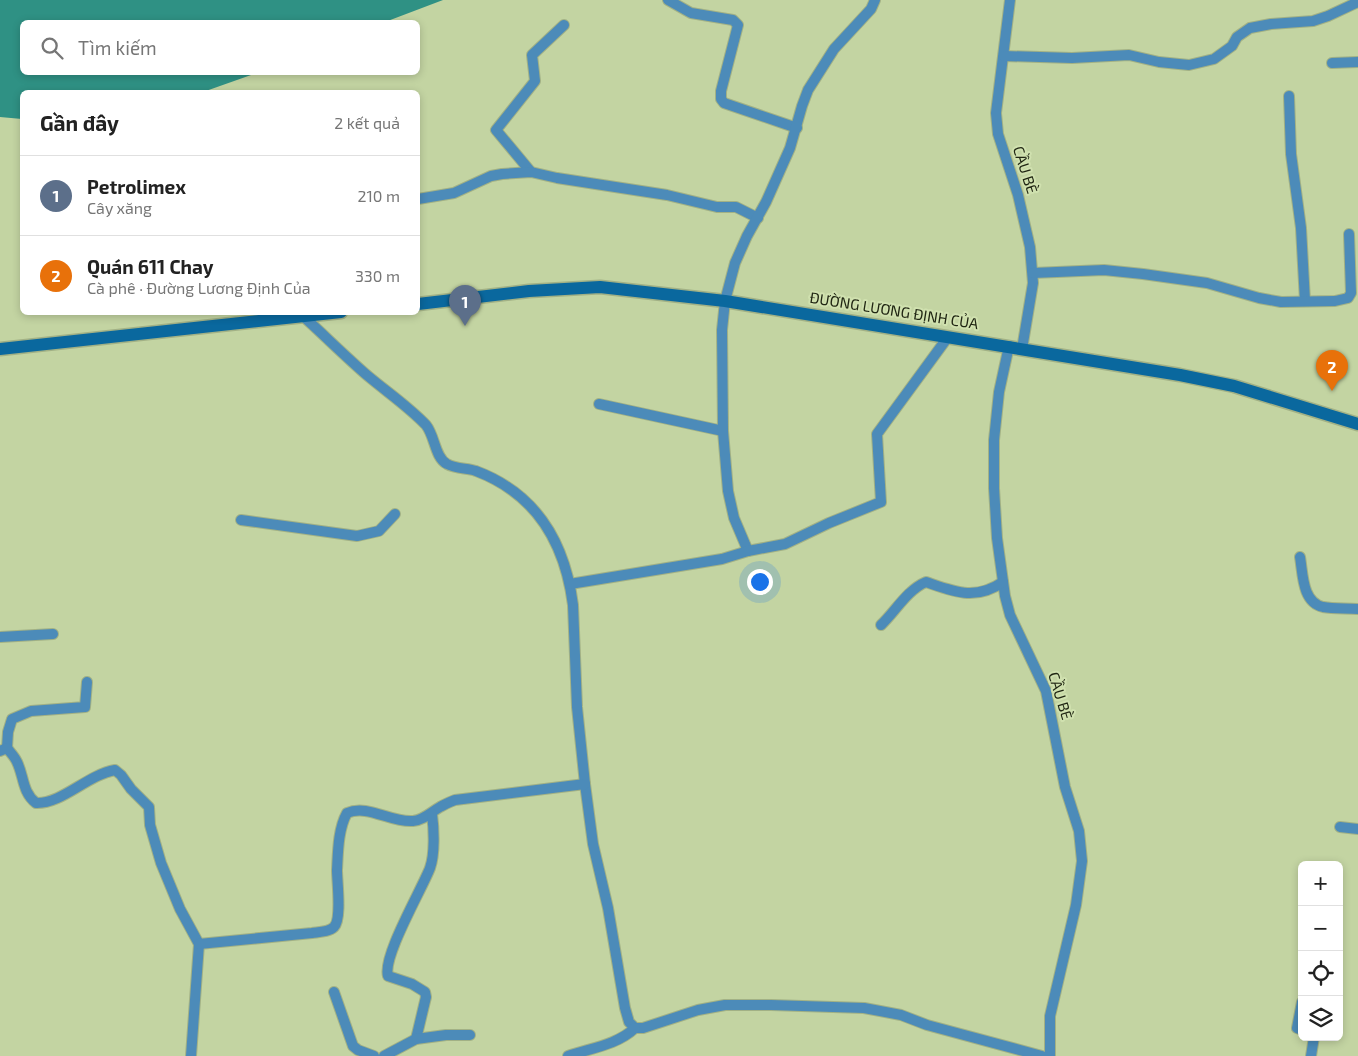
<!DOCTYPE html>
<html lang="vi">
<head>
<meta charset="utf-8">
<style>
  body { margin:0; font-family:"Exo 2",sans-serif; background:#f6f6f6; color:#222 }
  .controls { position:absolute; right:15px; bottom:15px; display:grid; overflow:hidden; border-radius:8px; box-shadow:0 2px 8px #0003 }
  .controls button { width:45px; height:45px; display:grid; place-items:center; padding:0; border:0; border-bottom:1px solid #e0e0e0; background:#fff; color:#222; font:25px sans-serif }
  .you { position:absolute; left:759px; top:581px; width:18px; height:18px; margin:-12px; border:4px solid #fff; border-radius:50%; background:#1a73e8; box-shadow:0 0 0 8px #1a73e833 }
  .badge { display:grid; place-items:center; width:32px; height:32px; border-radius:50%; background:#1a73e8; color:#fff; font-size:16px; font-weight:700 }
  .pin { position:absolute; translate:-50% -41px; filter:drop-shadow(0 1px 2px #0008) }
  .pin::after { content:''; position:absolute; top:26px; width:18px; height:15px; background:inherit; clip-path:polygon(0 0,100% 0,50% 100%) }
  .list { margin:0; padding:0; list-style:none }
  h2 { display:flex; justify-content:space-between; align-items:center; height:65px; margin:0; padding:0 20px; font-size:21px }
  h2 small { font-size:16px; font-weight:400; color:#767676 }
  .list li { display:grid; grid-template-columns:32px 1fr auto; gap:15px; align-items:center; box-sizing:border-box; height:80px; padding:0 20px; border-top:1px solid #e0e0e0 }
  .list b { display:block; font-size:19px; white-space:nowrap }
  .list p { margin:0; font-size:16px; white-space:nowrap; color:#767676 }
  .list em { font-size:16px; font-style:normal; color:#767676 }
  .icon { flex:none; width:28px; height:28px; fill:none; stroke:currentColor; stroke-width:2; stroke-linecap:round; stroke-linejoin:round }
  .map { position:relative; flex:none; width:1358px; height:1056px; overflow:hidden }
  .search { position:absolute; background:#fff; box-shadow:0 2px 8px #0003; left:20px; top:20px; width:400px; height:55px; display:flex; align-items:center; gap:12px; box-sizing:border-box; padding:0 18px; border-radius:8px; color:#767676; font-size:19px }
  .panel { position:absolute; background:#fff; box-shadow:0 2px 8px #0003; left:20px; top:90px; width:400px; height:225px; border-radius:8px }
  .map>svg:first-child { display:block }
  .water { fill:#2f9184 }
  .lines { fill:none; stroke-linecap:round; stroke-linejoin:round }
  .street-casing { stroke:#a2b185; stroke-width:12 }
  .secondary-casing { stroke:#a2b185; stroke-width:15 }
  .street { stroke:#4c8bb9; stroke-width:10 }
  .secondary { stroke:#0a689e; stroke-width:12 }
  .labels { text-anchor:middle; stroke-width:4; stroke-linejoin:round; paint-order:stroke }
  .street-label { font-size:15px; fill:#202613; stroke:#d0e1af }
</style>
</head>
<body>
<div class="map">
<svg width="1358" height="1056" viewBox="0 0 1358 1056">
  <rect width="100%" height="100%" fill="#c3d4a2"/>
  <path class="water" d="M0,0H443L385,22H22V72L257,73L203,92H22V119L0,117Z"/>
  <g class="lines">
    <g class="street-casing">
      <g id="street">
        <path d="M668,0L691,13L733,20L738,25L721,91V99L724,103L797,128"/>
        <path d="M1010,0L996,113L998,134L1018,195L1030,247L1033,283L1022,349"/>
        <path d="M1004,56L1072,58L1129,55L1159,62L1189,65L1214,59L1232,46L1237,37L1250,28L1271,24L1313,21L1328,16L1358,2"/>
        <path d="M1332,63L1358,62"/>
        <path d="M1289,96L1291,154L1301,228L1305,301"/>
        <path d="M531,172L496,130L535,81L532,55L564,25"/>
        <path d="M418,199L454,193L491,176L502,174L531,172L557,178L667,195L717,207H736L758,218"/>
        <path d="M1033,273L1104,270L1143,274L1207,283L1259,298L1281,302L1335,301L1348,298L1351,293L1349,234"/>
        <path d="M304,317C325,336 346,357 368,376C387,392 409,407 426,425C435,436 435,458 447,464C456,469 467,468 476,471C537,494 565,543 573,605L577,707L585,784L593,844L608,908L625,1008L629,1022L635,1028H643L698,1010L725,1005H771L864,1008L901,1015L927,1025L1042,1056"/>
        <path d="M1009,346L999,392L994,440V488L997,538L1005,596L1010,615L1046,691L1065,787L1079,831L1082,861L1076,905L1050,1016V1056"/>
        <path d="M599,404L723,431"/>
        <path d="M241,520L357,536L379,531L395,514"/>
        <path d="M748,551L734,518L728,491L723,431L722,330L725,301L735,263L747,236L766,202L790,148L802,106L808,90L834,49L871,9L875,0"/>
        <path d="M1300,557C1303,574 1302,602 1323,607C1334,609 1347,608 1358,609"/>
        <path d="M570,584L722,559L748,551L785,544L829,523L881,502L877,434L948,337"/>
        <path d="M881,625C895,612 907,590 926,582C955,592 975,601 1003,582"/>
        <path d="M0,637L53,634"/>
        <path d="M7,748L8,732L12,719L31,711L85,707L87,682"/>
        <path d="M0,751L7,748C10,752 15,757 17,762C24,776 22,792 36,803C62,804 87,775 115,770L121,775L131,789L149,807L150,825L161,863L180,909L199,944L191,1056"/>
        <path d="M1340,827L1358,829"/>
        <path d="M199,944L312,933C319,932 329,932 334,927C342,919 337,882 337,870C338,852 338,829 347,813C368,804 391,823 413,821C424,820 431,812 440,807C445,804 450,802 455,800L585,784"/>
        <path d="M334,992L353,1046L358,1050L374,1056"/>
        <path d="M1302,1002L1297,1028L1302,1030"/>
        <path d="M416,1039L426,997L425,992L412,984L388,976C382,957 422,889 430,868C435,854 434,829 432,814"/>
        <path d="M384,1056L416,1039L446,1035H470"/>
        <path d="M568,1056C591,1048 617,1045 635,1028"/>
        <path d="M1311,1056L1314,1037"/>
      </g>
    </g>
    <g class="secondary-casing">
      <g id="secondary">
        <path d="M418,304L529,291L600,287L725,301L1180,375L1234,386L1358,424"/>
        <path d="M0,349L341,312"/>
      </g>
    </g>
    <use href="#street" class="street"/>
    <use href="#secondary" class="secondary"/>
  </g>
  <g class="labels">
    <g class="street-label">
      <text transform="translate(1025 170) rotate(72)" y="5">CẦU BÈ</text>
      <text transform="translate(894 311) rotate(9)" y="5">ĐƯỜNG LƯƠNG ĐỊNH CỦA</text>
      <text transform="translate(1060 696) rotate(73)" y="5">CẦU BÈ</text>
    </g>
  </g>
</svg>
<div class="controls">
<button>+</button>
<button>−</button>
<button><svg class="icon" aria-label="locate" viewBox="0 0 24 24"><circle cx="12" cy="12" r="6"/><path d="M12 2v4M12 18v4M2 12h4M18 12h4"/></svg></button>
<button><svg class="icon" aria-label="layers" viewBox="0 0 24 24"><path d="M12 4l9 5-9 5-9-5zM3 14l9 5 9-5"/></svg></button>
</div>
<div class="you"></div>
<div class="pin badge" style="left:465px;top:326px;background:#5c6f8a">1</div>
<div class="pin badge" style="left:1332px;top:391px;background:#e8710a">2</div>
<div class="search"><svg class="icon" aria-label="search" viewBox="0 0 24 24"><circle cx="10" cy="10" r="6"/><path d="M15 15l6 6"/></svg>Tìm kiếm</div>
<section class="panel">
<h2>Gần đây<small>2 kết quả</small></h2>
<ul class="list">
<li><span class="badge" style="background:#5c6f8a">1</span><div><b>Petrolimex</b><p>Cây xăng</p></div><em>210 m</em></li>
<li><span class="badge" style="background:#e8710a">2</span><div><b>Quán 611 Chay</b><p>Cà phê · Đường Lương Định Của</p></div><em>330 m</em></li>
</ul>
</section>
</div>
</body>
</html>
